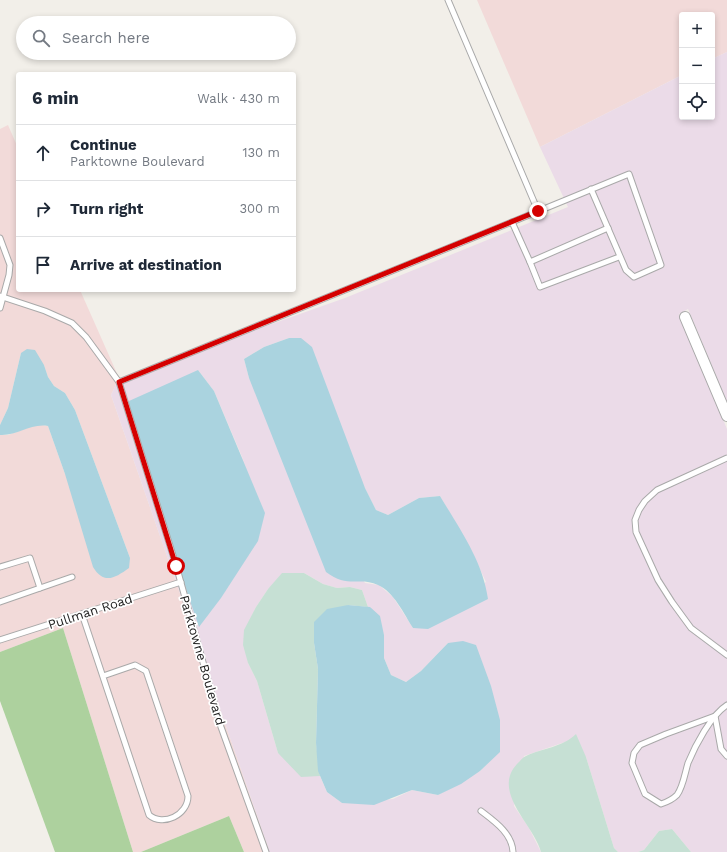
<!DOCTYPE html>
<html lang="en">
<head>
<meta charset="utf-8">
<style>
  body { margin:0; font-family:"Work Sans",sans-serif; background:#f2f2f3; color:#1f2937 }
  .controls { position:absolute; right:12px; top:12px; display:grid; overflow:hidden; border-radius:4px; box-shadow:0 2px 6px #0003 }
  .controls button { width:36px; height:36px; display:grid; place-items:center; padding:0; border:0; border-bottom:1px solid #e0e1e3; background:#fff; color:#1f2937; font:20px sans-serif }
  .stop { position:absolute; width:12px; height:12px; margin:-9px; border:3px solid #d40000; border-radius:50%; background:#fff }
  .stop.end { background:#d40000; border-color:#fff; box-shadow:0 1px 4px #0008 }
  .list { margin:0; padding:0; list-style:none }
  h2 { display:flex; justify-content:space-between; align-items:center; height:52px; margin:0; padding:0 16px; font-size:17px }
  h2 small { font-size:13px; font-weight:400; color:#747a83 }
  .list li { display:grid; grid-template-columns:26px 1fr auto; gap:12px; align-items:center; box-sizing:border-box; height:56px; padding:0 16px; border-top:1px solid #e0e1e3 }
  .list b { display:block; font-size:15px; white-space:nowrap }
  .list p { margin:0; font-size:13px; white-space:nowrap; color:#747a83 }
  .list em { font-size:13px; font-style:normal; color:#747a83 }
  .icon { flex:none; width:22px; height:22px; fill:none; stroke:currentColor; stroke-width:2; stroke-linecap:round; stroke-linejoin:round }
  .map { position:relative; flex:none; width:727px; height:852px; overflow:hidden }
  .search { position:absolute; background:#fff; box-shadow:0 2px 6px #0003; left:16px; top:16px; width:280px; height:44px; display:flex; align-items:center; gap:10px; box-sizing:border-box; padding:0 14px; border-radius:22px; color:#747a83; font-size:15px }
  .panel { position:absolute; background:#fff; box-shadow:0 2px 6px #0003; left:16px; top:72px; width:280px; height:220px; border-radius:4px }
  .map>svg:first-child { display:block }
  .commercial { fill:#f2dad9 }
  .industrial { fill:#ebdbe8; fill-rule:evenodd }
  .forest { fill:#add19e }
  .wetland { fill:#c6e0d4 }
  .water { fill:#aad3df }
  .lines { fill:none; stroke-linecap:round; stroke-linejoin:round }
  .service-casing { stroke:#a9a9a9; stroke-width:7 }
  .minor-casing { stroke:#a9a9a9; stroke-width:12 }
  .service { stroke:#fff; stroke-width:5 }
  .minor { stroke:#fff; stroke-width:10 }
  .route { stroke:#d40000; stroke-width:5 }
  .labels { text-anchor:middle; stroke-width:3.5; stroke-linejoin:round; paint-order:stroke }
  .street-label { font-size:13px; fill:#222; stroke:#fff }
</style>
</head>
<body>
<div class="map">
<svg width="727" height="852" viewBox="0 0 727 852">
  <rect width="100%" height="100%" fill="#f2efe9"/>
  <g class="commercial">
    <path d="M477,0H727V52L712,59V15H682V75L540,147Z"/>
    <path d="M8,125L18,148V290H80L119,378L111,395L268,847L263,852H244L229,816L141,852H133L63,628L0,652V435H8L38,424L48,426L65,474L130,558L75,410L65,393L54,386L48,377L44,365L21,353L8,408L0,425V129Z"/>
  </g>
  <path class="industrial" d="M727,52V402L688,309L679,314L727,429V852H691L672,829L659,831L644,850L638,852H618L614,848L586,757L568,741L524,756L514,806L529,828L541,852H263L268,847L111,395L119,378L345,298L568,207L540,147L682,75V117H712V59ZM289,338L376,510L388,515L419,498L440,496L472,552L486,582L413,628L393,597L379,585L365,583L249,378L244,359L264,347ZM198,370L214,391L245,464ZM304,573L323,584L337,588L350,587L362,590L368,607H370L384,635V658L391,675L406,682L421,671L448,643L499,752L480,771L438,795L412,790L393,799L342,803L327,792L320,776L278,753L257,681L248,663L245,630L256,607L268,589Z"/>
  <g class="forest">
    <path d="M63,628L133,852H55L0,701V652Z"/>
    <path d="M229,816L244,852H141Z"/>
  </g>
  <g class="wetland">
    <path d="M282,573H304L323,584L337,588L350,587L362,590L368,607L348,605L314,643L318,669L316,743L320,776L301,777L278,753L257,681L248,663L243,645L244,630L256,607L268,589Z"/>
    <path d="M576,734L586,757L614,848L618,852H541C534,825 491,792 517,764C520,761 523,757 526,756C543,748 563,747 576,734Z"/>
    <path d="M672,829L691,852H638L644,850L659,831Z"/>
  </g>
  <g class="water">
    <path d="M289,338H301L312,347L365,488L376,510L388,515L419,498L440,496C459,528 483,561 488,599L428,629L413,628C404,614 394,592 378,585C360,576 348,589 326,572L249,378L244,359L264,347Z"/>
    <path d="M27,349L35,350L44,365L48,377L54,386L65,393L75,410L130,558L129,568C115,578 104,585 93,567L65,474L48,426C30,423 18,436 0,435V425L8,408L21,353Z"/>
    <path d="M198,370L214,391L265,513L258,541L221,598L199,627L127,418L129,401Z"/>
    <path d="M348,605L370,607L380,616L384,635V658L391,675L406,682L421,671L448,643L463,641L476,645L491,686L500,720V752L480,771L461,784L438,795L412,790L374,805L342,803L327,792L318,771L316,743L318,669L314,643V622L327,609Z"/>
  </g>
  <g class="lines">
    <g class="service-casing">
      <g id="service">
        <path d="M448,0L538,211"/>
        <path d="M512,222L530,262L608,228"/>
        <path d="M0,238L10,265L9,275L0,308"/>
        <path d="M530,262L540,287L619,257"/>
        <path d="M0,296L45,311L72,323L86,337L119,382L176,565L221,727L266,852"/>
        <path d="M119,382L512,222C551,206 590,190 629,174L661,265L634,277L626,270L591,189"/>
        <path d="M727,458L657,490L645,501L639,510L635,520L636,532L658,580L672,602L691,628L727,655"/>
        <path d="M0,567L30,558L40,588"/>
        <path d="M0,602L72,577"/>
        <path d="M82,614L149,815C163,827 188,815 188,796L146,671L135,665L103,676"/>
        <path d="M0,640L181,582"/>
        <path d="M715,716L666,734L640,745L634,753L632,763L645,794L661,804C667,802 672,800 677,795C683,787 685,773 688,763C695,746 711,715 727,705"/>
        <path d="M715,716L721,749L727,756"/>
        <path d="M481,811C494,821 512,833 513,852"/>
      </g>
    </g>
    <g class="minor-casing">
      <path id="minor" d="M685,317L727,416"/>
    </g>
    <use href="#service" class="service"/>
    <use href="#minor" class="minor"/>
  </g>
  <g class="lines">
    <path class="route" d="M176,566L119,382L538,211"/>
  </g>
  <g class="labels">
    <g class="street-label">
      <text transform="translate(90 611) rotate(-18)" y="5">Pullman Road</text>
      <text transform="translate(203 660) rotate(74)" y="5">Parktowne Boulevard</text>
    </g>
  </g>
</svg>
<div class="controls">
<button>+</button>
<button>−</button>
<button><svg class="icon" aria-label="locate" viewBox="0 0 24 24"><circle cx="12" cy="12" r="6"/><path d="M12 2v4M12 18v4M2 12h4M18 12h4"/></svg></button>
</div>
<div class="stop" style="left:176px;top:566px"></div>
<div class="stop end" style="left:538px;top:211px"></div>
<div class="search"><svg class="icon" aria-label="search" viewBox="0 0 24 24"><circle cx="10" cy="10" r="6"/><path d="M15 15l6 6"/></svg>Search here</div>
<section class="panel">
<h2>6 min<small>Walk · 430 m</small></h2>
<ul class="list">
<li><svg class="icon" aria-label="ahead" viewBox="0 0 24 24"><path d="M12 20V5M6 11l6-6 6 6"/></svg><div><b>Continue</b><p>Parktowne Boulevard</p></div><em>130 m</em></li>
<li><svg class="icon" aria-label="right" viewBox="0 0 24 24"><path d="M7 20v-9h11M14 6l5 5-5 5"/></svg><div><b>Turn right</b></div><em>300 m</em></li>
<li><svg class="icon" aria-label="arrive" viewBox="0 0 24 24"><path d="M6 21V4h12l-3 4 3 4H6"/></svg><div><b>Arrive at destination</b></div></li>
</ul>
</section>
</div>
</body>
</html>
